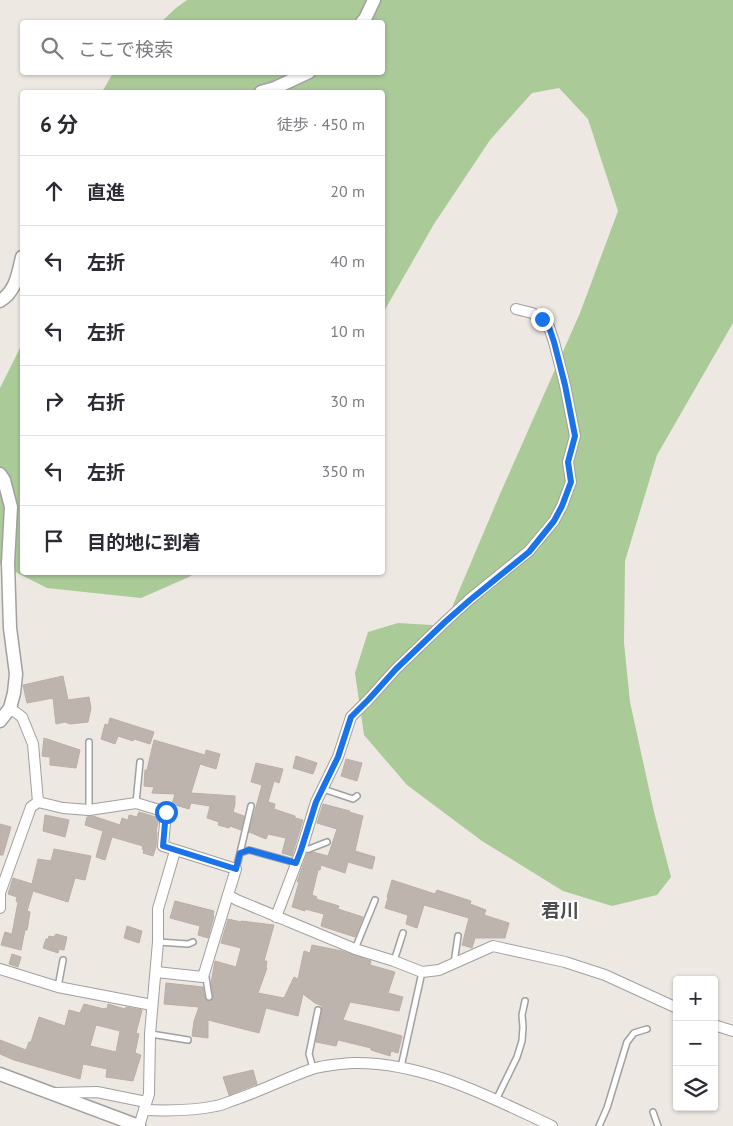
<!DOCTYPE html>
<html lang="ja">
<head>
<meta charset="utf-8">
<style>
  body { margin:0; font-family:"PT Sans","Noto Sans JP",sans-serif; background:#f2f2f3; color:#2b2b33 }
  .controls { position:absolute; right:15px; bottom:15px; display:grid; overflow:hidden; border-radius:5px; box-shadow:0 1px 4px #0004 }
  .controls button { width:45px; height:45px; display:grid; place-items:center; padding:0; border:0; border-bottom:1px solid #e1e1e2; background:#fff; color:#2b2b33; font:25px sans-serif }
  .stop { position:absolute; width:15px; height:15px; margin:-11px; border:4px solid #1a73e8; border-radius:50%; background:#fff }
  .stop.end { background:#1a73e8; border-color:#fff; box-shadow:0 1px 5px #0008 }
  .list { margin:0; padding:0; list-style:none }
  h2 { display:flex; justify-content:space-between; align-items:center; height:65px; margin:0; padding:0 20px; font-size:21px }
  h2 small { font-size:16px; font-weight:400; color:#7c7c81 }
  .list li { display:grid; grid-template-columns:32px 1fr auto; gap:15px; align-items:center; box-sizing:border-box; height:70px; padding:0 20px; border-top:1px solid #e1e1e2 }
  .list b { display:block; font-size:19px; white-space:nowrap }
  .list em { font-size:16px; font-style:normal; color:#7c7c81 }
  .icon { flex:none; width:28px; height:28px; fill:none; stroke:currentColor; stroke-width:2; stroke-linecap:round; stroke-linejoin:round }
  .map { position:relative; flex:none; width:733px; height:1126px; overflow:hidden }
  .search { position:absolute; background:#fff; box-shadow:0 1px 4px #0004; left:20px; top:20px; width:365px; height:55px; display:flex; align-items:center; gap:12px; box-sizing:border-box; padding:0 18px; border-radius:5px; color:#7c7c81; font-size:19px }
  .panel { position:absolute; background:#fff; box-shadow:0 1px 4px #0004; left:20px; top:90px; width:365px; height:485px; border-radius:5px }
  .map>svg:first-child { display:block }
  .forest { fill:#aaca98 }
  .building { fill:#bdb4ae; stroke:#bdaea5; fill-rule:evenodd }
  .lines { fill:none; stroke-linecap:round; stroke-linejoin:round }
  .service-casing { stroke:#a0a0a0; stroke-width:8 }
  .minor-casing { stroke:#a0a0a0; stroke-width:12 }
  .tertiary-casing { stroke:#a0a0a0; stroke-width:15 }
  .service { stroke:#fff; stroke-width:5 }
  .minor { stroke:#fff; stroke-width:10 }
  .tertiary { stroke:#fff; stroke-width:12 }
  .route { stroke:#1a73e8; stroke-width:6 }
  .labels { text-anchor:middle; stroke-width:4; stroke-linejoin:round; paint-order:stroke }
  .quarter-label { font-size:19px; font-weight:bold; fill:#4f4f4f; stroke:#fff }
</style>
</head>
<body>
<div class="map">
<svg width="733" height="1126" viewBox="0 0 733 1126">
  <rect width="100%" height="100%" fill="#ede8e2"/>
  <g class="forest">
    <path d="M187,0H733V323L657,455L625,561L624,643L630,702L654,812L671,877L657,895L612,906L563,891L482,841L407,785L364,735L355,673L368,632L398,623L448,626L453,605L500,494L580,313L618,211L588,119L559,88L532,93L490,140L434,224L383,313L382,92H102L113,73L382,72V22H161L176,8Z"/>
    <path d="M22,344V572L195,573L189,577L141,598L47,588L0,564V388Z"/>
  </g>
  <g class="building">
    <path d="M63,676L68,700L89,697L91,708L88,722L70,724L65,722L56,724L53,698L27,703L23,685Z"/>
    <path d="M110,718L154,732L150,744L134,739L133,741L118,736L115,744L101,739L105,724L108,725Z"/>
    <path d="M44,738L80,750L76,768L50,765V757L42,756Z"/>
    <path d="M154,740L205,755L206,750L220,754L216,769L200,764L191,793L235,796V804L233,812L244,816L241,830L230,826L229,828L218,825L219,822L207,818L210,806L191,803L189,809L172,804L175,794L152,793L154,787L144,786L145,770H147Z"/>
    <path d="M296,756L317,763L313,774L293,768Z"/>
    <path d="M346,759L362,763L357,781L341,776Z"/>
    <path d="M256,763L283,769L279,783L274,781L268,802L275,804L274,809L295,816V818L303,820L292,856L282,853L286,838L268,834L266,839L249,832L262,785L251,782Z"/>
    <path d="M323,804L350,811L349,812L363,816L355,851L375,857L372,869L348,862L345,873L321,865L320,870H318L312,895L317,897L316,899L339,906L338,909L363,917L355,937L321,926L324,914L305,909V911L292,907L299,882H297L307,854L313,852L328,856L337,829L317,823Z"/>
    <path d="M139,812L159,818L156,831L157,832L156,847L153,856L143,853L144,850L142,849L143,846L112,837L105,860L96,857L103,831L85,825L87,817L93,816L120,825L122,818L128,820L129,815L137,817Z"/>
    <path d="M45,815L69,820L65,837L43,831Z"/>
    <path d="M0,824L11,827L3,855H0Z"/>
    <path d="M54,849L91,856L85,880L75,878L68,902L33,891L27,911L30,912L28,925L27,930H25L21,950L1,945L5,932L12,934L18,902L16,901L17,897L8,894L13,878L32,884L38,859L51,861Z"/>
    <path d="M392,880L435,894L437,890L471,901L470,904L486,910L484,915L509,923L505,938H475L472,948L462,945L469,918L424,905L417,928L406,924L408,915L385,908L388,898L387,897Z"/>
    <path d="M175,901L214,911L213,915L214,916L208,938L198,935L200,926L170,918Z"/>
    <path d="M228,919L241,922V921L274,925L264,961H267L266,968H267L258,993L284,998L294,977L298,979L304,951L310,953L312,945L342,951L371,961L370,965L395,972L388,993L403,997L399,1011L350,1002L343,1020L374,1028L402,1036L398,1053L391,1051L390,1056L371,1050V1048L338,1040L336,1046L316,1042L322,1011V1006L315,1003L303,994L298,1016L266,1008L259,1033L208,1020V1038L192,1036L194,1021L199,1007L164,1004L166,983L203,987L205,999L209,1001L212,1000L213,996L211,983L215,961L236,967L241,948L221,943Z"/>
    <path d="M127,926L142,931L139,943L124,938Z"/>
    <path d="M56,934L67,937L64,950L59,949L58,953L43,948L46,939H48L49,936L54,937Z"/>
    <path d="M12,954L21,957L18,967L9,964Z"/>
    <path d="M84,1004L104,1009L105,1008L107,1009L108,1004L125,1009L126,1007L142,1010L136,1033L139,1034L135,1053L141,1055L133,1081L106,1077L107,1069L83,1064L80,1079L14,1060L0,1054V1040L26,1050L29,1042H31L39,1017L65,1026L69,1010L80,1013ZM96,1025L120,1031L116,1052L90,1046Z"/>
    <path d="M253,1070L257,1084L229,1095L223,1077Z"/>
  </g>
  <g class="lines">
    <g class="service-casing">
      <g id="service">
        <path d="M89,742V810"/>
        <path d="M323,789L353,799L357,796"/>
        <path d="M136,803L140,762"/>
        <path d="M301,850L309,849L327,842"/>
        <path d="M240,853L251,806"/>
        <path d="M236,869L240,853L249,850L296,863"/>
        <path d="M158,942L188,944L193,942"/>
        <path d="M355,949L375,900"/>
        <path d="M394,961L403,933"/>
        <path d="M454,963L458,936"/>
        <path d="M204,974L206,978L209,997"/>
        <path d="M58,987L63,960"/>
        <path d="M151,1034L188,1040"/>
        <path d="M401,1067L422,972"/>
        <path d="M313,1068L309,1054L318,1010"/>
        <path d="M496,1100L517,1057L522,1041L523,1027L522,1015L525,1001"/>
        <path d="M653,1112L658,1126"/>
        <path d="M599,1126L607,1108L627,1042L634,1033L647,1029"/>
      </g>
    </g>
    <g class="minor-casing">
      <g id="minor">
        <path d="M10,708L22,717L33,744L38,802"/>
        <path d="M0,908V893L31,807L38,802L63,808L89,810L136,803L166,812L163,846L236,869L228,895L237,900L355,949L394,961L422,972L439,970L493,946L565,962L605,975L677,1008"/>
        <path d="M276,917L301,851L316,802L338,757L351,717L369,699L396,669L445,622L470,599L529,551L554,521L562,506L571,482L568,462L575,436L565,385L554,342L549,327L542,319L532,313L516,309"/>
        <path d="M0,969L58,987L152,1005"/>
        <path d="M156,972L203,977L228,895"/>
        <path d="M714,1025L733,1031"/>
        <path d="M56,1093L97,1092L146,1102"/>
        <path d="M144,1110C168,1111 192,1111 216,1106C222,1105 228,1102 234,1100C261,1091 286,1078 312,1069C325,1065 340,1064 354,1063C424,1062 490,1097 552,1126"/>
        <path d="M139,1126L149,1094L150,1034L158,942V909L175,851"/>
      </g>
    </g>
    <g class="tertiary-casing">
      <g id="tertiary">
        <path d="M362,22L365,19L374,0"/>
        <path d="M261,92L275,88L309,72"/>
        <path d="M0,301C16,291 18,274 22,257"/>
        <path d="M0,474L4,480L11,507L8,563L10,628L16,674L14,693L10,708L0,721"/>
        <path d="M0,1074L139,1126"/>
      </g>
    </g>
    <use href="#service" class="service"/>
    <use href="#minor" class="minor"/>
    <use href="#tertiary" class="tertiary"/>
  </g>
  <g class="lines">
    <path class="route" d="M166,812L163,846L236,869L240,853L249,850L296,863L301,850L316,802L338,757L351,717L369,699L396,669L445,622L470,600L529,552L554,521L562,506L571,482L568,462L575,436L565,385L554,342L549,327L542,319"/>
  </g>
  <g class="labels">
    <g class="quarter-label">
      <text x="560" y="917">君川</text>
    </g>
  </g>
</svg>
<div class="controls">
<button>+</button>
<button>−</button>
<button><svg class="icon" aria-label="layers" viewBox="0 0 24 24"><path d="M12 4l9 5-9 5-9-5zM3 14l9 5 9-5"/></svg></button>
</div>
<div class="stop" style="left:166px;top:812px"></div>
<div class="stop end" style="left:542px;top:319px"></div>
<div class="search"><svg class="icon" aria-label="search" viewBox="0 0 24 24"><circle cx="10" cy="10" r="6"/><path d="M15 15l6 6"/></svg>ここで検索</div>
<section class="panel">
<h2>6 分<small>徒歩 · 450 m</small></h2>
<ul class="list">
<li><svg class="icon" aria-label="ahead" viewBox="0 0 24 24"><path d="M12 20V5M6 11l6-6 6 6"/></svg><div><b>直進</b></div><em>20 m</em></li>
<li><svg class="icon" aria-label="left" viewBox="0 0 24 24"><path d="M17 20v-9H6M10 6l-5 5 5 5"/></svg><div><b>左折</b></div><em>40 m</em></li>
<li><svg class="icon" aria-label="left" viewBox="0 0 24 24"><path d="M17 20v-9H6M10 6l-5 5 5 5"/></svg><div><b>左折</b></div><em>10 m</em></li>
<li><svg class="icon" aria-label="right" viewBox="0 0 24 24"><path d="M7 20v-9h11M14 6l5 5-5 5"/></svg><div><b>右折</b></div><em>30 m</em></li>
<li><svg class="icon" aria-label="left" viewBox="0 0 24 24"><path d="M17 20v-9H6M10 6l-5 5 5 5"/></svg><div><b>左折</b></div><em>350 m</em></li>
<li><svg class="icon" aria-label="arrive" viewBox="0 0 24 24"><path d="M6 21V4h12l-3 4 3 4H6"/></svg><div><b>目的地に到着</b></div></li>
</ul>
</section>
</div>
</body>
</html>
